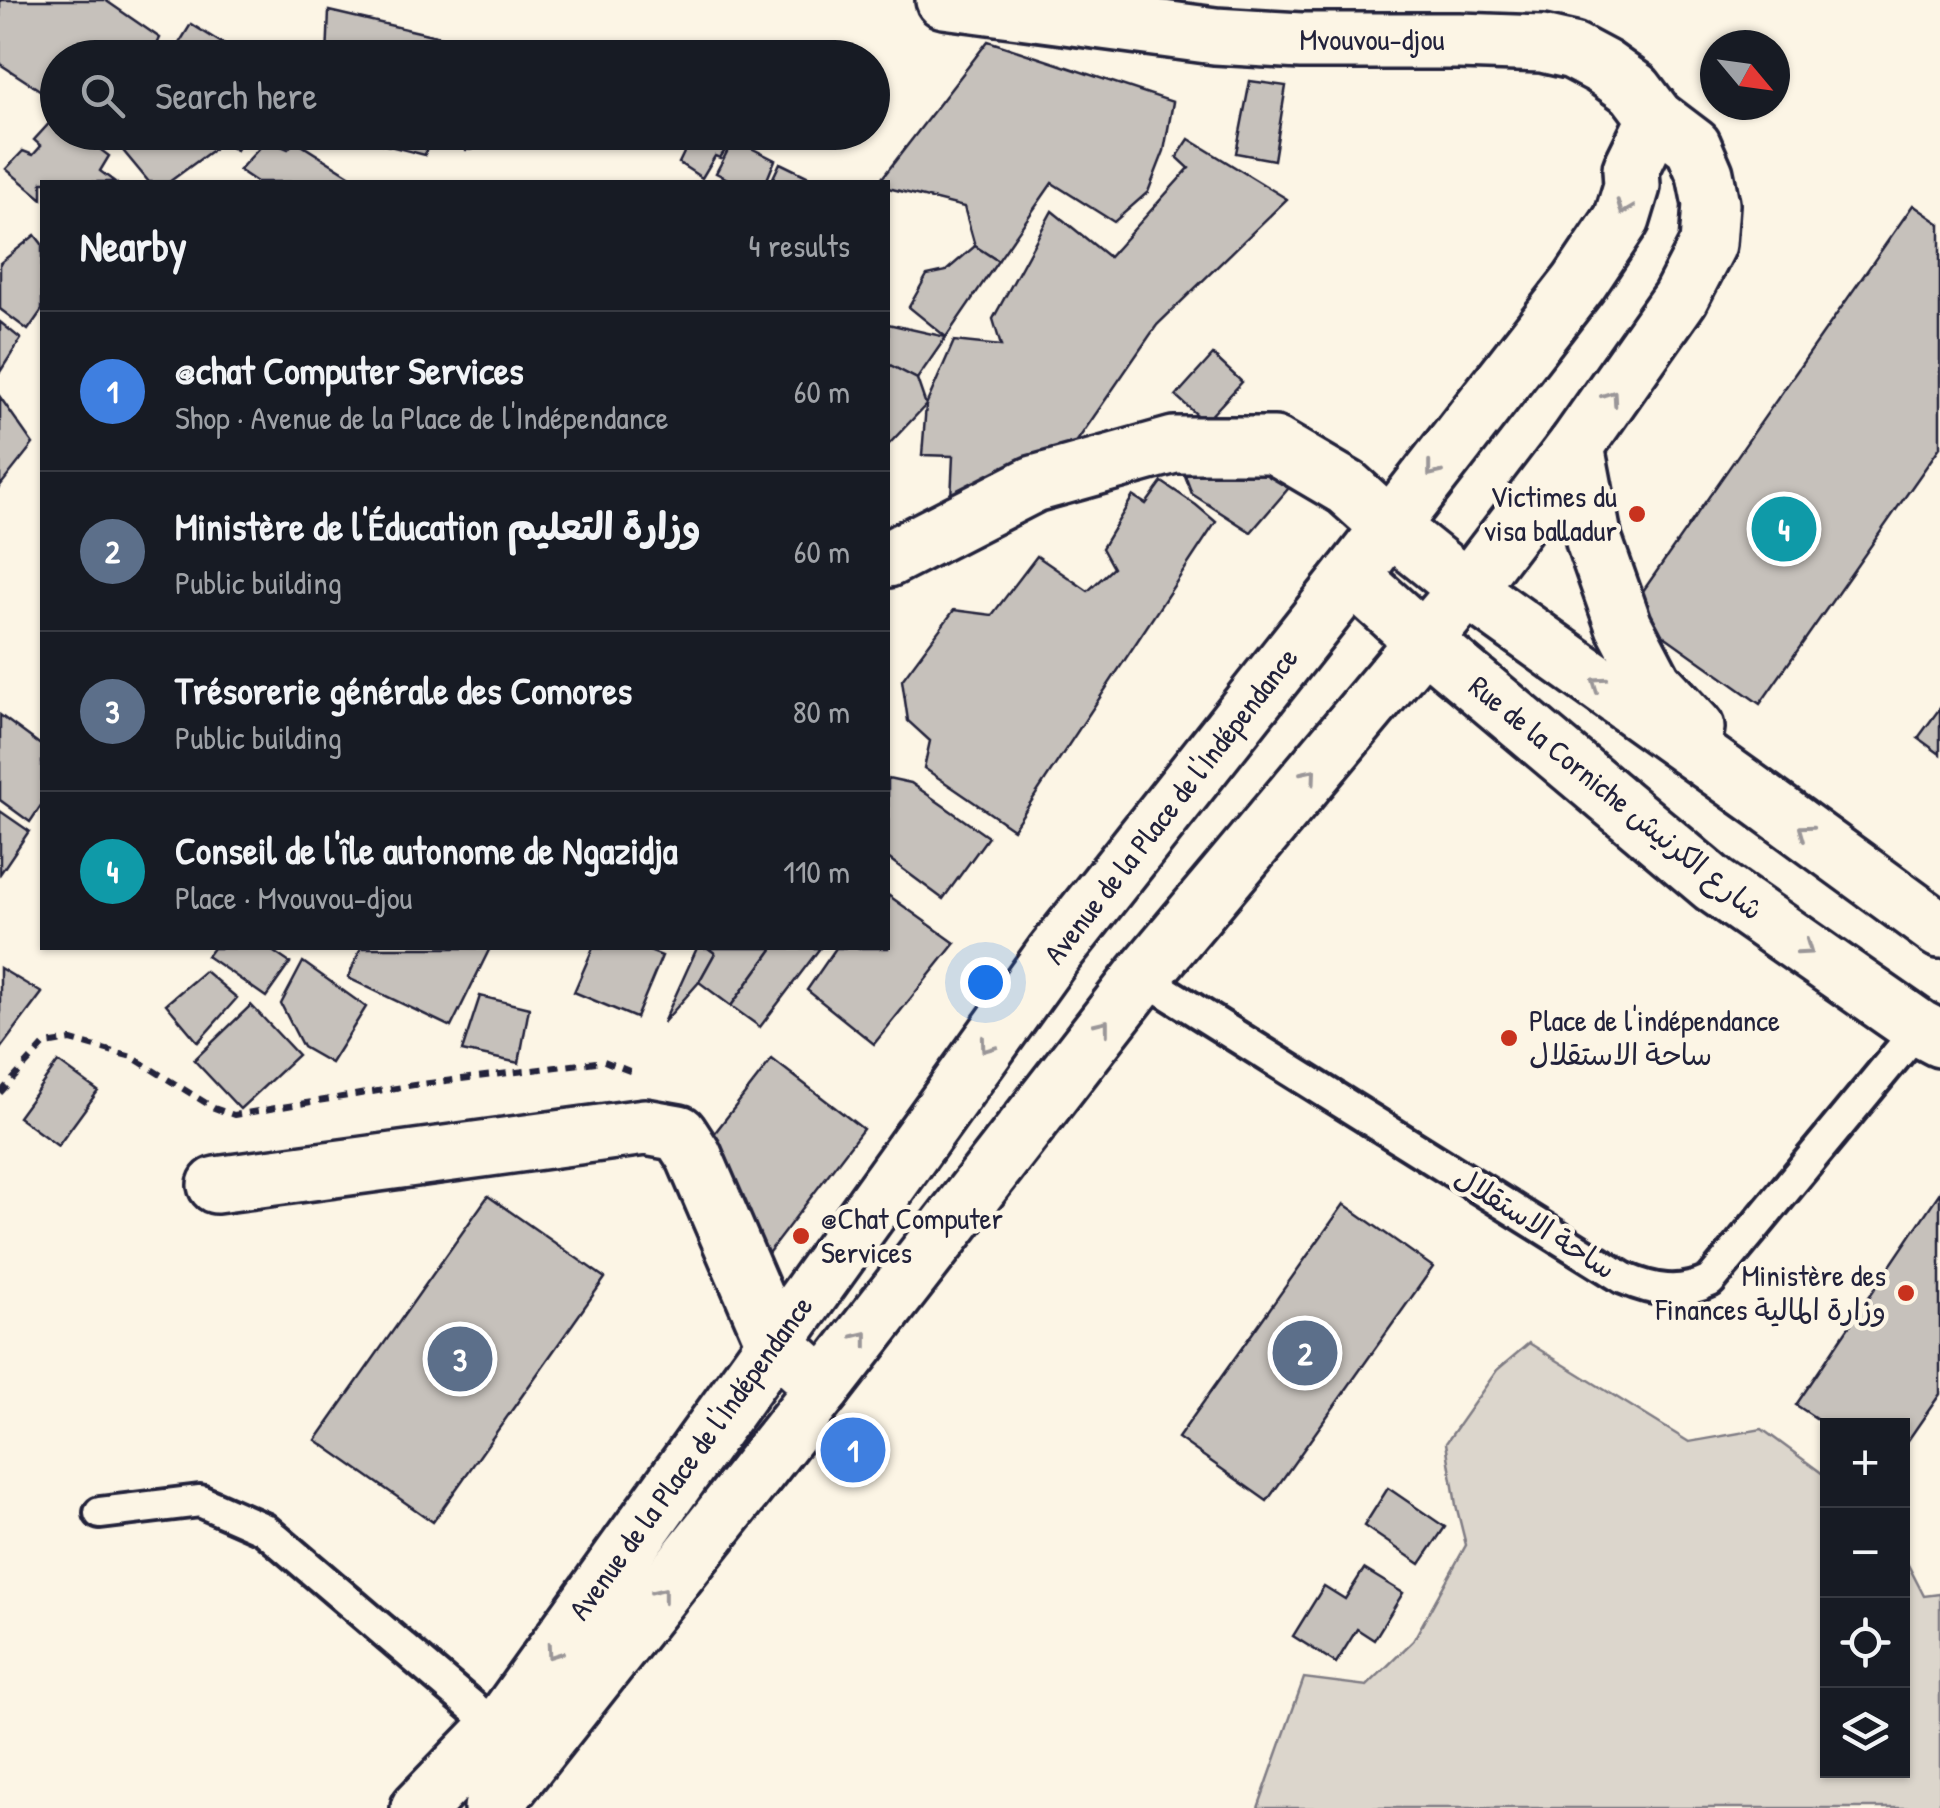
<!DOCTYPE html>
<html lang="en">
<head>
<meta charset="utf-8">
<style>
  body { margin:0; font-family:"Patrick Hand","Playpen Sans Arabic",sans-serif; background:#20242c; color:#f1f3f6 }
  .controls { position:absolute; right:30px; bottom:30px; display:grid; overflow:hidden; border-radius:0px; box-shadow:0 2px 8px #0004 }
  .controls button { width:90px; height:90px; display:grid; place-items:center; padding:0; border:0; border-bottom:2px solid #363941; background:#171b24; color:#f1f3f6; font:50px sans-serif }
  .compass { position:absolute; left:1700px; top:30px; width:90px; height:90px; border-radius:50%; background:#171b24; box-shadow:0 2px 8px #0004; rotate:119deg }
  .you { position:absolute; left:985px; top:982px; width:35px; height:35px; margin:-25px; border:8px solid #fff; border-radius:50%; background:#1a73e8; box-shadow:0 0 0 15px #1a73e833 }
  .badge { display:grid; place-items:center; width:65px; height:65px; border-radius:50%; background:#8c9099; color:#fff; font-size:32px; font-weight:700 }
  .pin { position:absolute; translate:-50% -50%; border:5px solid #fff; box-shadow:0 2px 10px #0006 }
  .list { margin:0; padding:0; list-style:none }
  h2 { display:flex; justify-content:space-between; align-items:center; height:130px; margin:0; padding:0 40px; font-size:42px }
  h2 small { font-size:32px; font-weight:400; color:#9ea1a6 }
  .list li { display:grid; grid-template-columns:65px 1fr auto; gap:30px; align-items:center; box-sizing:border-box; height:160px; padding:0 40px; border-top:2px solid #363941 }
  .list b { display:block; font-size:38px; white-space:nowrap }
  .list p { margin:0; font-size:32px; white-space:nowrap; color:#9ea1a6 }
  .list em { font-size:32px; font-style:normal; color:#9ea1a6 }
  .icon { flex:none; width:55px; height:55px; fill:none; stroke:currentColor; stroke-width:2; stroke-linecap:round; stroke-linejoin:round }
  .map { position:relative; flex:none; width:1940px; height:1808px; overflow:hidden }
  .search { position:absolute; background:#171b24; box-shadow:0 2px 8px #0004; left:40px; top:40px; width:850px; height:110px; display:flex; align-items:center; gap:25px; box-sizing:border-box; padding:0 35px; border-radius:55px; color:#9ea1a6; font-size:38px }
  .panel { position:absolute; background:#171b24; box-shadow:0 2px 8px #0004; left:40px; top:180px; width:850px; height:770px; border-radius:0px }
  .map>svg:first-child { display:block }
  .green { fill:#dcd6cc; stroke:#7f7c84; stroke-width:2.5 }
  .building { fill:#c6c1bb; stroke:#22223b; stroke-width:2.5 }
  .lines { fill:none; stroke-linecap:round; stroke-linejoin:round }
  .lane-casing { stroke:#22223b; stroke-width:38 }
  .street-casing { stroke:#22223b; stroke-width:62 }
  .secondary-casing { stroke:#22223b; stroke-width:62 }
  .path { stroke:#22223b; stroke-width:6; stroke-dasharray:10 8; stroke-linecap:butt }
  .lane { stroke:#fcf5e5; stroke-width:30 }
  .street { stroke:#fcf5e5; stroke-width:55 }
  .secondary { stroke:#fcf5e5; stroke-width:55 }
  .oneway { stroke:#9a9698 }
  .poi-dot { fill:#c8321e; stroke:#fcf5e5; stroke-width:4 }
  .labels { text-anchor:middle; stroke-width:9; stroke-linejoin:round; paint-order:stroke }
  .street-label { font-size:30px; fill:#22223b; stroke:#fcf5e5 }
  .poi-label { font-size:30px; fill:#22223b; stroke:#fcf5e5; text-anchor:end }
</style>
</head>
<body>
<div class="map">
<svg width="1940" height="1808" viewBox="0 0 1940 1808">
  <rect width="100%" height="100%" fill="#fcf5e5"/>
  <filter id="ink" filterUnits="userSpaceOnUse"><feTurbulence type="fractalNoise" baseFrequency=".01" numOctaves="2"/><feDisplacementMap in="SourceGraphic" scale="20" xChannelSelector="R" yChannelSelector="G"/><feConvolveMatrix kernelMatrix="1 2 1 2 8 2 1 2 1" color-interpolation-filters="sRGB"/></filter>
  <g filter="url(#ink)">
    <path class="green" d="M1529,1343L1689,1442L1762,1429L1827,1477L1828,1770H1902L1903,1555L1924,1596L1940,1594V1808H1258L1304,1678L1367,1686L1413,1641L1466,1545L1456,1505L1446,1443L1497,1370Z"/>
    <g class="building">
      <path d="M0,0H105L160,38L151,58H58V102L0,64Z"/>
      <path d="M329,11L449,39L445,58H327Z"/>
      <path d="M191,24L246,58H170Z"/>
      <path d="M988,41L1173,102L1164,151L1148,192L1114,222L1052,183L998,261L975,246L964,207L888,188V182H879Z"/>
      <path d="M1250,81L1286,86L1274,160L1236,153Z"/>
      <path d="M55,117L58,118V132H77L109,156L100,171L115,182H42V199L6,169L23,151L33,155L41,146L34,140Z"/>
      <path d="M127,132H192L214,149L169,182H149L120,147Z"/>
      <path d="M207,132H247L236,150Z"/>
      <path d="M335,132H430L425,155Z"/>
      <path d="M464,132H523L466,150Z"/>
      <path d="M694,132H712L729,144L720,158L715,156L702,178L679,163Z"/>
      <path d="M736,135L752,139L749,147L775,160L766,182H734L716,173Z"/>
      <path d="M1189,139L1287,199L1157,325L1073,447L951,499L953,456L922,455L926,405L954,341L1001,346L993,319L1052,211L1109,257L1189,168L1177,157Z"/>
      <path d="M267,140L288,149L295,141L357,180L355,182H257L239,170Z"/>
      <path d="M780,163L809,177L805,182H771Z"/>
      <path d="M1913,205L1940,224V447L1760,704L1629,611Z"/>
      <path d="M35,235L42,244V310L28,330L0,309V263Z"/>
      <path d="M975,246L998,261L946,337L909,307L927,275L946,271Z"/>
      <path d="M0,322L21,339L0,372Z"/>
      <path d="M888,324L946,337L917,379L888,364Z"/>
      <path d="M1213,355L1242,382L1205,422L1176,396Z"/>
      <path d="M888,364L917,379L926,405L888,445Z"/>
      <path d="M0,397L33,444L0,486Z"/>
      <path d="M1202,447L1300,475L1251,532L1192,494L1184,473Z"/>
      <path d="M1162,482L1196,505L1216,522L1013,829L924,768L930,741L908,721L902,680L954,610L992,615L1037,556L1088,591L1113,568L1102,548L1133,496L1146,504Z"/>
      <path d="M1940,708V754L1918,738Z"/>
      <path d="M0,715L42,746V804L30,822L0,800Z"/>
      <path d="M888,778L911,783L988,837L943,899L888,858Z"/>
      <path d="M0,811L29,831L0,874Z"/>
      <path d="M888,895L955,943L874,1044L807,990L836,948H888Z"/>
      <path d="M213,948H268L290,963L266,997L207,956Z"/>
      <path d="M361,948H490L451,1027L348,978Z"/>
      <path d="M593,948H642L662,956L636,1018L574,992Z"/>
      <path d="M697,948H708L715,953L699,982L663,1023Z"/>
      <path d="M708,948H773L731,1006L699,982L715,953Z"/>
      <path d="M773,948H820L760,1027L731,1006Z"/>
      <path d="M303,962L366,1007L331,1063L303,1047L281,1004Z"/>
      <path d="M0,968L42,993L0,1049Z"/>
      <path d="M205,971L237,998L198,1042L166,1004Z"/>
      <path d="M480,996L529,1008L519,1063L462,1051Z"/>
      <path d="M251,1005L298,1055L240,1109L194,1060Z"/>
      <path d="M772,1059L863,1129L766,1256L707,1143Z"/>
      <path d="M58,1062L98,1091L58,1146L18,1117Z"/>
      <path d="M1940,1192V1394L1902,1449V1426H1828L1796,1405Z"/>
      <path d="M488,1196L605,1278L433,1522L316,1440Z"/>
      <path d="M1344,1204L1433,1267L1267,1501L1178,1438Z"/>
      <path d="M1388,1488L1445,1527L1420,1564L1364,1526Z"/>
      <path d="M1364,1569L1403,1593L1374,1640L1357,1629L1336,1663L1293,1636L1324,1586L1345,1599Z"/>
    </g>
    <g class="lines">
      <g class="lane-casing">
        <g id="lane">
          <path d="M1142,977L1623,1278C1654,1291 1679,1296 1710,1281L1919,1028"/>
          <path d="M100,1513L200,1501L264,1529L481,1714L507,1717"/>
        </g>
      </g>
      <g class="street-casing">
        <g id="street">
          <path d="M888,559L1034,484L1174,445H1274L1347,488L1389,526"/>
          <path d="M216,1185L645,1127L679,1133L694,1156L774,1342L824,1387"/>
        </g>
      </g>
      <g class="secondary-casing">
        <g id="secondary">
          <path d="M1576,446L1594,541L1624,626L1654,683L1696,728"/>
          <path d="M1389,526L1467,589L1762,800L1940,930"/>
          <path d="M1352,576L1423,640L1714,885L1919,1028L1940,1039"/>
          <path d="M419,1808L507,1717L1053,955L1352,576L1579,283L1622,219L1632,186L1631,169L1656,118"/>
          <path d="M492,1808L824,1387L1142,977L1467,589L1576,446L1680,298L1708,244L1711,204L1705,174L1693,146L1656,118L1635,90L1603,67L1573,51L1542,44L1459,41H1301L1215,36L944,0"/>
        </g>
      </g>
      <path class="path" d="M0,1093L45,1044L71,1040L132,1057L214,1108L234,1115L414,1085L604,1061L632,1072"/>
      <use href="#lane" class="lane"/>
      <use href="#street" class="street"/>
      <use href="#secondary" class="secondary"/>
    </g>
    <defs><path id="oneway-chevron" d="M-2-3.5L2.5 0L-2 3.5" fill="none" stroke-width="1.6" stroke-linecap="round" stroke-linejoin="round" transform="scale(2.5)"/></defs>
    <g class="oneway">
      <use href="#oneway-chevron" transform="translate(1624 208) rotate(111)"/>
      <use href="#oneway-chevron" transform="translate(1611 397) rotate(-55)"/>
      <use href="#oneway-chevron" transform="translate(1433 470) rotate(128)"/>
      <use href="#oneway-chevron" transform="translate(1598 683) rotate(-145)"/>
      <use href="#oneway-chevron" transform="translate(1310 775) rotate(-50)"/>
      <use href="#oneway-chevron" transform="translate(1805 831) rotate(-144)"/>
      <use href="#oneway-chevron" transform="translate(1806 949) rotate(35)"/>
      <use href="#oneway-chevron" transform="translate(1103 1026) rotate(-52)"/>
      <use href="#oneway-chevron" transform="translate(987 1046) rotate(126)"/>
      <use href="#oneway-chevron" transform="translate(862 1338) rotate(-52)"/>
      <use href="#oneway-chevron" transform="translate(661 1594) rotate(-52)"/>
      <use href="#oneway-chevron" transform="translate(553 1652) rotate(125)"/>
    </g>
  </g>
  <g class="poi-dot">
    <circle cx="1637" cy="514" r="10"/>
    <circle cx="1509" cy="1038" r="10"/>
    <circle cx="801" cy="1236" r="10"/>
    <circle cx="1906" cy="1293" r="10"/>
  </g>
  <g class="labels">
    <g class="street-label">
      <text x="1372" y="50">Mvouvou-djou</text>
      <text transform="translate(1616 798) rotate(39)" y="10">Rue de la Corniche شارع الكرنيش</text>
      <text transform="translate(1171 806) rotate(-52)" y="10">Avenue de la Place de l'Indépendance</text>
      <text transform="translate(1535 1223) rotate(32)" y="10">ساحة الاستقلال</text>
      <text transform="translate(691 1458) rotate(-54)" y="10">Avenue de la Place de l'Indépendance</text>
    </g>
    <g class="poi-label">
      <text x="1617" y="507">Victimes du<tspan x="1617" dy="34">visa balladur</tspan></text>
      <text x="1529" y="1031" text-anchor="start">Place de l'indépendance<tspan x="1529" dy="34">ساحة الاستقلال</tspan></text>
      <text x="821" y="1229" text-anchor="start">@Chat Computer<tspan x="821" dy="34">Services</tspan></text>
      <text x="1886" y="1286">Ministère des<tspan x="1886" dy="34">Finances وزارة المالية</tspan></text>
    </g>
  </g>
</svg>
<div class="controls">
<button>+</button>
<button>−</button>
<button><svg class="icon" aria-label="locate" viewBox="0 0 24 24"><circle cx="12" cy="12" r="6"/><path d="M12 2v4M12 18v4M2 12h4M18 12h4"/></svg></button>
<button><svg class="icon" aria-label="layers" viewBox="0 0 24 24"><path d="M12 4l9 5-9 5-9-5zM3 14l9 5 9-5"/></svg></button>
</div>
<svg class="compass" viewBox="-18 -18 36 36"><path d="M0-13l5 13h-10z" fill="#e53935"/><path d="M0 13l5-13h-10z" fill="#9ea1a6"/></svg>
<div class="you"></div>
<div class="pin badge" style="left:853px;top:1450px;background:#3f7fe0">1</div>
<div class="pin badge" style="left:1305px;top:1353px;background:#5c6f8a">2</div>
<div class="pin badge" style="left:460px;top:1359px;background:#5c6f8a">3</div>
<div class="pin badge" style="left:1784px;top:529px;background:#0f9aa8">4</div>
<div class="search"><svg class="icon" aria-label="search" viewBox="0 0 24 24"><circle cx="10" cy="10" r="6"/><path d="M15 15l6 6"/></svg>Search here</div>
<section class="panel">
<h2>Nearby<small>4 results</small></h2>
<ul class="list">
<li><span class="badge" style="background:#3f7fe0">1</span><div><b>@chat Computer Services</b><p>Shop · Avenue de la Place de l'Indépendance</p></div><em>60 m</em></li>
<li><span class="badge" style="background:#5c6f8a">2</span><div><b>Ministère de l'Éducation وزارة التعليم</b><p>Public building</p></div><em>60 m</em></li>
<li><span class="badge" style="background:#5c6f8a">3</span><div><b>Trésorerie générale des Comores</b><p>Public building</p></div><em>80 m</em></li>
<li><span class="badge" style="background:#0f9aa8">4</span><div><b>Conseil de l'île autonome de Ngazidja</b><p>Place · Mvouvou-djou</p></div><em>110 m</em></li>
</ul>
</section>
</div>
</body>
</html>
